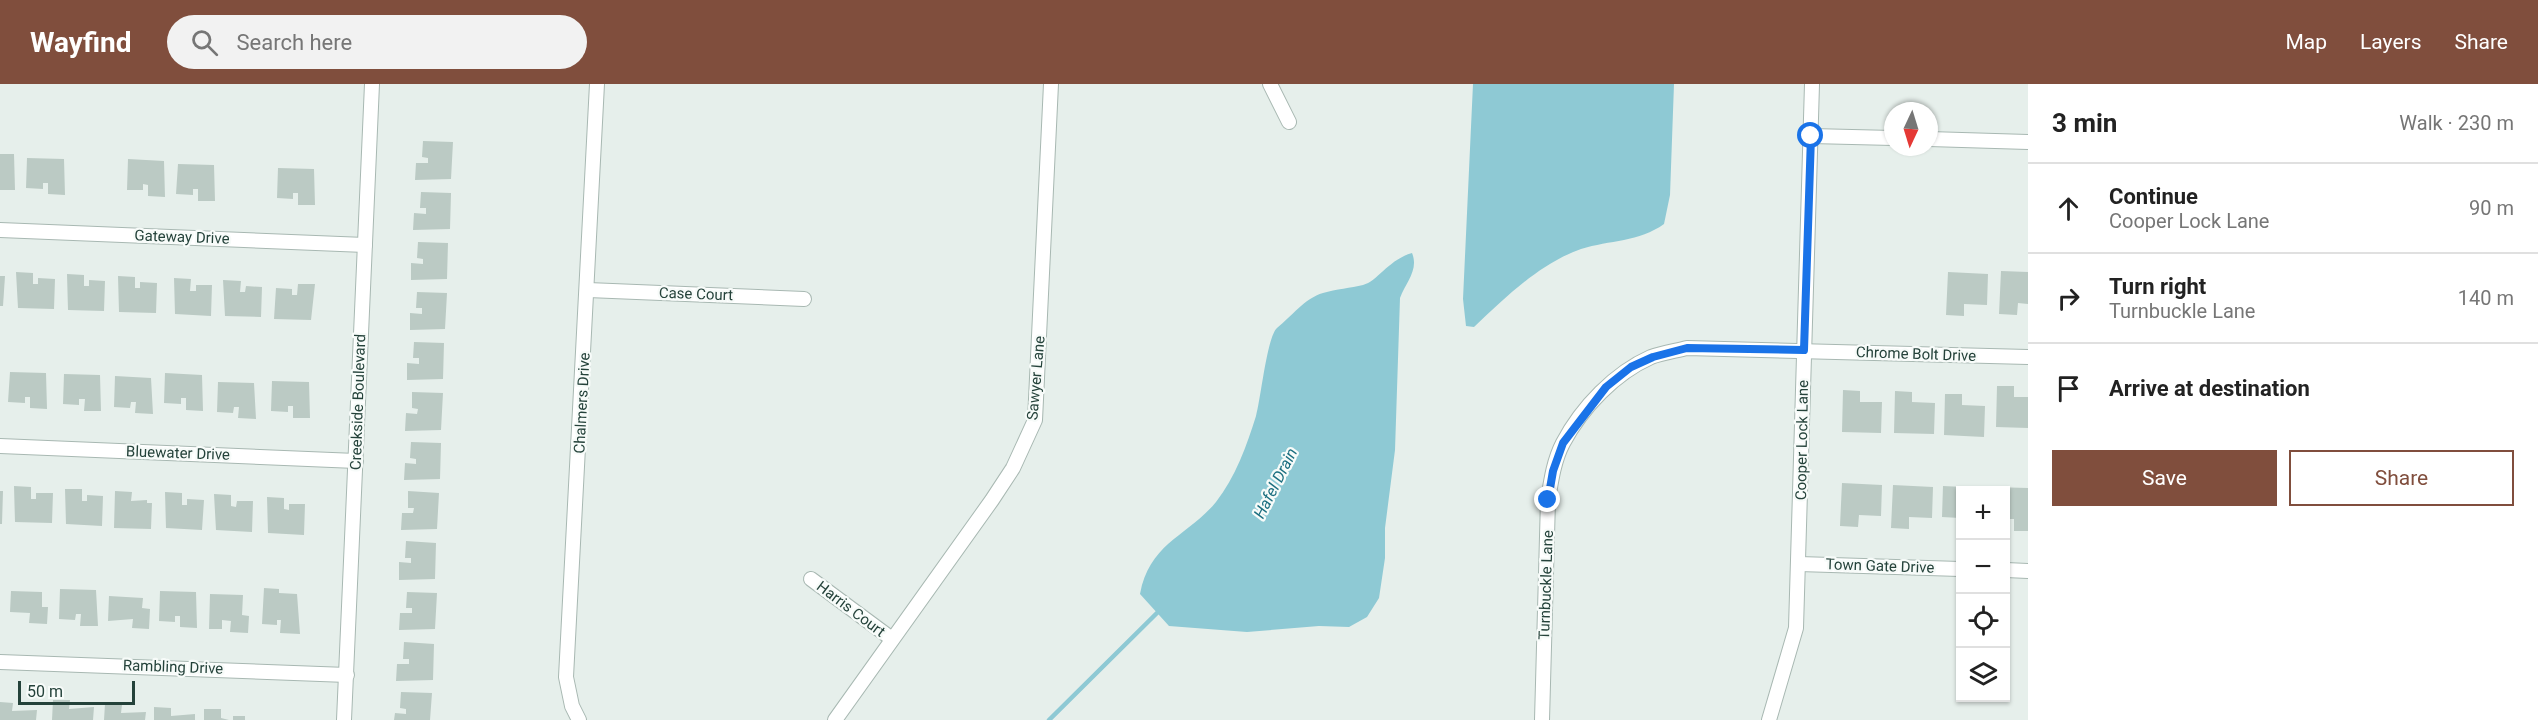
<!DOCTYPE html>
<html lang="en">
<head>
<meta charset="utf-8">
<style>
  body { margin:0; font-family:Roboto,sans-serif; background:#f2f2f2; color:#222 }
  .controls { position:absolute; right:18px; bottom:18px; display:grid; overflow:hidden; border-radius:0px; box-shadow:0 2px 4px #0004 }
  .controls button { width:54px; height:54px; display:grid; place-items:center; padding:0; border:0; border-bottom:2px solid #e0e0e0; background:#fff; color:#222; font:30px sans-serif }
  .compass { position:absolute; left:1884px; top:18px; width:54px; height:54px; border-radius:50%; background:#fff; box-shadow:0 2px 4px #0004; rotate:184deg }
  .scale { position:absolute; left:18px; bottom:15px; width:117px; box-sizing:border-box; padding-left:6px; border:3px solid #24423a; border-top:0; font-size:16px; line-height:21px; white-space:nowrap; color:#24423a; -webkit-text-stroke:4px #f7fbf9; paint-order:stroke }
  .stop { position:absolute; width:18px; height:18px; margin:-14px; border:4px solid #1a73e8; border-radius:50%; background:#fff }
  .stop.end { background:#1a73e8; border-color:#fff; box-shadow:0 2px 6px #0008 }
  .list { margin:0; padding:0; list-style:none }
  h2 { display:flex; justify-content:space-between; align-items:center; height:78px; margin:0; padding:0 24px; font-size:26px }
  h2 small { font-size:20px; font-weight:400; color:#767676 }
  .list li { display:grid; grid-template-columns:39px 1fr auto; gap:18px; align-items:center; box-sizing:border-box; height:90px; padding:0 24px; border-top:2px solid #e0e0e0 }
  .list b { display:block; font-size:22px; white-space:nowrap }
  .list p { margin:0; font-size:20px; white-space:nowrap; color:#767676 }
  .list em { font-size:20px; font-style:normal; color:#767676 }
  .actions { display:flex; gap:12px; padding:18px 24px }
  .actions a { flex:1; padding:14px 0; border:2px solid #804e3d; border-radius:0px; text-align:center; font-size:21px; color:#804e3d }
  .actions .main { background:#804e3d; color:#fff }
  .icon { flex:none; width:33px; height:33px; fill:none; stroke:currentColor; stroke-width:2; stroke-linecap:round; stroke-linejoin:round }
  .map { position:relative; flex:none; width:2028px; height:636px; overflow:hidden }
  header { display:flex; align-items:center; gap:36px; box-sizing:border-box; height:84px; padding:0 30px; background:#804e3d; color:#fff }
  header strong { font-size:28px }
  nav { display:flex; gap:33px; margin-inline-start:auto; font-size:21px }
  .search { width:420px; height:54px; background:#f2f2f2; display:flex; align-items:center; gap:15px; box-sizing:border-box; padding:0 21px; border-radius:33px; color:#767676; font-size:22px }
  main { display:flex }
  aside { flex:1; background:#fff }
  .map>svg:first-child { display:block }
  .water { fill:#8ec9d4 }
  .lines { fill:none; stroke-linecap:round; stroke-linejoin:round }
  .stream { stroke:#8ec9d4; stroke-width:4.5 }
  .building { fill:#bbcac4 }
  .street-casing { stroke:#a8b8b2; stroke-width:16 }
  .street { stroke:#fff; stroke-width:14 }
  .route { stroke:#1a73e8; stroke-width:8 }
  .labels { text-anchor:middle; stroke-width:4.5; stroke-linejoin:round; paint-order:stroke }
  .street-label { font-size:15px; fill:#24423a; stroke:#f7fbf9 }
  .water-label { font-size:16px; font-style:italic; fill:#1c6f80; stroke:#f7fbf9 }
</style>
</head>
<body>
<header>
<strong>Wayfind</strong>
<div class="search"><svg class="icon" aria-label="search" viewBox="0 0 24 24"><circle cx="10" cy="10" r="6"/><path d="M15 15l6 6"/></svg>Search here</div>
<nav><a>Map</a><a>Layers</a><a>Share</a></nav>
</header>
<main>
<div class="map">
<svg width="2028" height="636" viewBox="0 0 2028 636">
  <rect width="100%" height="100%" fill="#e6efeb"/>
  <g class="water">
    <path d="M1473,0H1674L1670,111L1664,140C1639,158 1610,156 1581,165C1539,180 1506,213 1474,243L1466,242L1463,215Z"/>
    <path d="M1412,169C1419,186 1406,198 1400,214L1395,366L1385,444V474L1379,514L1367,533L1349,543L1319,542L1247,548L1169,542L1140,510C1150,458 1187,453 1216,418C1235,394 1247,361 1256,332C1261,314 1267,253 1277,244C1291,233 1305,214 1323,209C1336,205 1351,204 1363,201C1378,197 1388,176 1412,169Z"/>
  </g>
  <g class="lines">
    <path class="stream" d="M1049,636L1160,526"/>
  </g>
  <g class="building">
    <path d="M423,57L453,58L451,95L415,96L416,79H428V74L422,73Z"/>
    <path d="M0,70H14L15,106H0Z"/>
    <path d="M27,74L64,75L65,111L48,110V99H43V105L26,104Z"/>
    <path d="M128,75L164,77L165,113L148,112V101L143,100V106H127Z"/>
    <path d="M178,80L214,81L215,117H198V105H193V111L176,110Z"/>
    <path d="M278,84L314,85L315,121H298V109H293V115L277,114Z"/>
    <path d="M421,108L451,109L450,145L413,146L414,129L426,130V124H420Z"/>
    <path d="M418,158L448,159L447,195L411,196V179L423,180V175L417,174Z"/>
    <path d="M2001,187L2028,188V220L2018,219L2017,231L1999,230Z"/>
    <path d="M16,188L33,189V200H38V194L55,195L54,225L18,224Z"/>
    <path d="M1948,188L1988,190L1987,221L1964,220V232L1946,231Z"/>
    <path d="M67,190L84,191V202H89V196L105,197L104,227L68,226Z"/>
    <path d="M0,192H5L3,222H0Z"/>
    <path d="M118,192L135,193V204H140V198L157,199L156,229L119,228Z"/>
    <path d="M174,194L191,195L190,207H196V201H212L211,232L175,230Z"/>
    <path d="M223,196L241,197L240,208H245L246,202L262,203L261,233L225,232Z"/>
    <path d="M298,200H315L311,236L274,235L276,204L292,205V211H297Z"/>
    <path d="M417,208L447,209L445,245L410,246V229L422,230V224H416Z"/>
    <path d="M414,258L444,259L443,295L407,296V279L419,280V274H413Z"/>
    <path d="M10,288L46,289L47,325L30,324V313H25V319L8,318Z"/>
    <path d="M165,289L202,291L203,327L186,326V314H181V320L164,319Z"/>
    <path d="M64,290L100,291L101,327H84L85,315H79V321L63,320Z"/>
    <path d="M115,292L151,294L153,330L135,329L136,318H131L130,324L114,323Z"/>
    <path d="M272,297L309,298L310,334H293V322H288V328L271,327Z"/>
    <path d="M218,298L254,299L256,335L238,334L239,323H234L233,329L217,328Z"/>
    <path d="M1997,302H2014V313H2028V344L1996,343Z"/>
    <path d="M1843,306L1860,307V318H1882L1881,349L1842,348Z"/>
    <path d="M1895,307L1912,308V318L1935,319L1934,350L1894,349Z"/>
    <path d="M412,308L443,309L441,346L405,347L406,329L417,330L418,325L412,324Z"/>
    <path d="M1945,310H1962V321L1985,322L1984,353L1944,351Z"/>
    <path d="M411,358L441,359L440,395L404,396L405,379L416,380V375L410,374Z"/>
    <path d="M1842,399L1882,401L1881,432L1859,431L1858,443L1840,442Z"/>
    <path d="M1893,401L1933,403L1932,434L1909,433V445L1891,444Z"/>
    <path d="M14,402L31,403V415H36V409H53L52,439L15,438Z"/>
    <path d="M1943,402L1984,404V406H1960V434L1942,433Z"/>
    <path d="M1993,403L2028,404V447H2014V435H2006V406H1993Z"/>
    <path d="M65,405H82V417H87V411L103,412L102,442L66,440Z"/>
    <path d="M0,407H3L2,440H0Z"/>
    <path d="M115,407L132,408L131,417L147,416V419H152L151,445L114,444Z"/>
    <path d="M408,407L439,409L437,445L401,446L402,429H413L414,424H408Z"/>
    <path d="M165,408L182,409V421H187V415L204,416L202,446L166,444Z"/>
    <path d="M214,410L231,411V422L236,423L237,417H253L252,448L216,446Z"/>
    <path d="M267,413L284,414V425L289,426V420H305L304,451L268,449Z"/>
    <path d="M406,457L436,459L435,495L399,496V478L411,479V474H405Z"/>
    <path d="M264,504L279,505V509L297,510L300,550L280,549L281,536H277V541L262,540Z"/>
    <path d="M60,505L96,506L98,542H80L81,530H76L75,536L59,535Z"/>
    <path d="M11,507L42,508V523H48L47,540L29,539L30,529L10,528Z"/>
    <path d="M160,507L196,508L197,544L180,543V532H175V538L159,537Z"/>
    <path d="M407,508L437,509L435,545L399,546L400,529H412V524H406Z"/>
    <path d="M210,510L243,511L242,531L249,532L248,549L230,548L231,537L222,536V545H209Z"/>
    <path d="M109,512L143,514L142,524L150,525L149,545L132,544L133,535L108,537Z"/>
    <path d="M404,558L434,560L433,596L396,597L397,580H409V575H403Z"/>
    <path d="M401,608L432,609L430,636H394L395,629L406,630V625L400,624Z"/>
    <path d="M53,616H70L69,625L94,623L93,636H52Z"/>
    <path d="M0,618L13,619L12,627L37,626L36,636H0Z"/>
    <path d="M105,620L122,621L121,629L146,628L145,636H104Z"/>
    <path d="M154,623L171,624V632L195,630V636H154Z"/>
    <path d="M204,625H221V634L229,636H204Z"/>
    <rect x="233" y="632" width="12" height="4"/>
  </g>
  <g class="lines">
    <g class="street-casing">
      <g id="street">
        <path d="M1270,0L1289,38"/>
        <path d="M1811,52L1893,54"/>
        <path d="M1929,55L2028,58"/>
        <path d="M0,146L365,161"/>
        <path d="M588,206L804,215"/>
        <path d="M0,362L356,377"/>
        <path d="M1799,480L1960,485"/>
        <path d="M2006,486L2028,487"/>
        <path d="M811,495L892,555"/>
        <path d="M0,578L347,591"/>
        <path d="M344,636L372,0"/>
        <path d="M579,636L572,622L566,593L597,0"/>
        <path d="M835,636L992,416L1013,384L1035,336L1051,0"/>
        <path d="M1542,636L1548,416C1551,397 1554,376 1563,359C1582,323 1615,289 1651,273C1662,269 1675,267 1687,264L2028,273"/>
        <path d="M1769,636L1796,544L1812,0"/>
      </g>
    </g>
    <use href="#street" class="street"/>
  </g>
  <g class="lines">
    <path class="route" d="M1548,416L1553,387L1563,359L1606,303L1631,283L1653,273L1687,264L1804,266L1811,52"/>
  </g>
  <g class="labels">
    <g class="street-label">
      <text transform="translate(182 153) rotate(2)" y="5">Gateway Drive</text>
      <text transform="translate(696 210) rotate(2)" y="5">Case Court</text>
      <text transform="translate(1916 270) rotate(2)" y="5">Chrome Bolt Drive</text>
      <text transform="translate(1036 294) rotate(-85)" y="5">Sawyer Lane</text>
      <text transform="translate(358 318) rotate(-88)" y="5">Creekside Boulevard</text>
      <text transform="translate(582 319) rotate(-87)" y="5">Chalmers Drive</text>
      <text transform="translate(1802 356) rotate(-89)" y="5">Cooper Lock Lane</text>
      <text transform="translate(178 369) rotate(2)" y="5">Bluewater Drive</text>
      <text transform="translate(1880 482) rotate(2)" y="5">Town Gate Drive</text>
      <text transform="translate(1546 501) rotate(-88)" y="5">Turnbuckle Lane</text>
      <text transform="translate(851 525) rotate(37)" y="5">Harris Court</text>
      <text transform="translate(173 583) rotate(2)" y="5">Rambling Drive</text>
    </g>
    <g class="water-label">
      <text transform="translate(1275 399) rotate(-63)" y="6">Hafel Drain</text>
    </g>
  </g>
</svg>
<div class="controls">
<button>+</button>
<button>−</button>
<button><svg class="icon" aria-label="locate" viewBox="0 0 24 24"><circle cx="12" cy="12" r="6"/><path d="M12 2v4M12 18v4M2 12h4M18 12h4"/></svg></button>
<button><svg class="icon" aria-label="layers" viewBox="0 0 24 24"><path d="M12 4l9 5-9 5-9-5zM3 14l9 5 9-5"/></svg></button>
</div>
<svg class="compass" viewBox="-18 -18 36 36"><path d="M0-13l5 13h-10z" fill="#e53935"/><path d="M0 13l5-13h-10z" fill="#767676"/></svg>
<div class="scale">50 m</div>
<div class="stop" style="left:1811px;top:52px"></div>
<div class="stop end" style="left:1548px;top:416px"></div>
</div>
<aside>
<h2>3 min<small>Walk · 230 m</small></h2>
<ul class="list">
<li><svg class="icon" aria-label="ahead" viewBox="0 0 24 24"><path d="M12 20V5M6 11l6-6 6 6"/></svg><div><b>Continue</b><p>Cooper Lock Lane</p></div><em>90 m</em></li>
<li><svg class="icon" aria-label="right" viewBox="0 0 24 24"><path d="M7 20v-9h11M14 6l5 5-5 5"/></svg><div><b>Turn right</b><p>Turnbuckle Lane</p></div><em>140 m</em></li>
<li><svg class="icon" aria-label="arrive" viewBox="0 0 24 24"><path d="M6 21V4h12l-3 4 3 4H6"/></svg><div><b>Arrive at destination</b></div></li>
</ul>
<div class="actions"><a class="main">Save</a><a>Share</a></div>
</aside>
</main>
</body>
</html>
